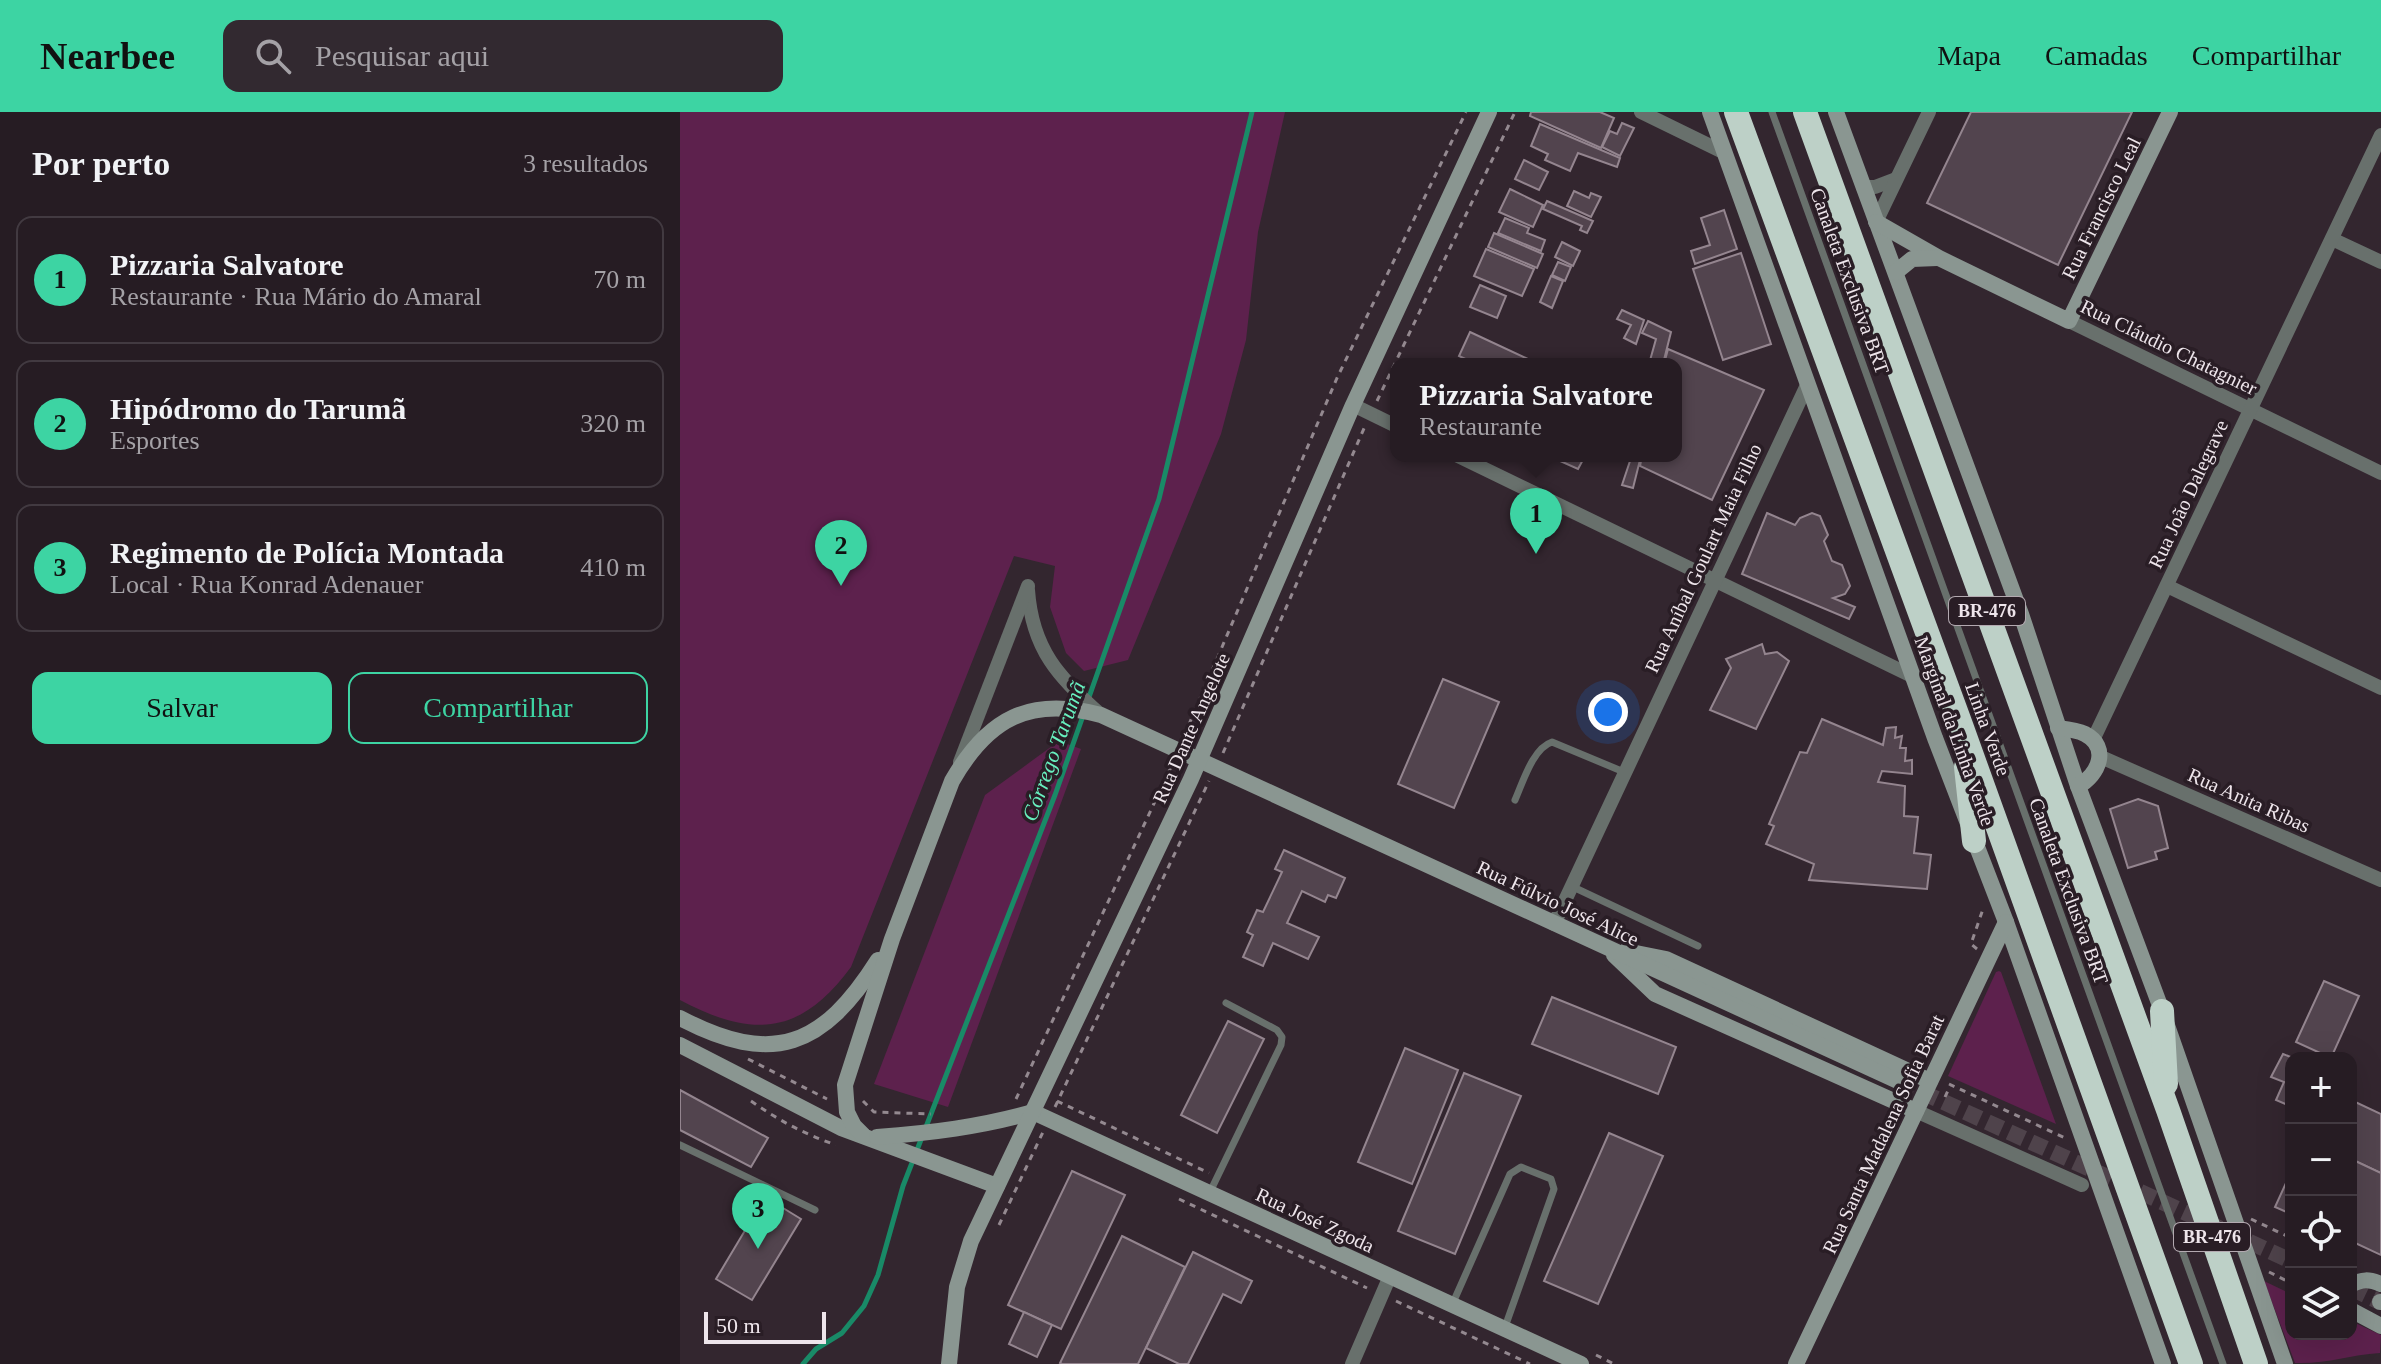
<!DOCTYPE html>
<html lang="pt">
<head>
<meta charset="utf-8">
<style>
  body { margin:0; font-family:"Times New Roman",serif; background:#322930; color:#f1f3f6 }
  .controls { position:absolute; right:24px; bottom:24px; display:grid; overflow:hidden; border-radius:16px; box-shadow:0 8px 32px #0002 }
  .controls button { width:72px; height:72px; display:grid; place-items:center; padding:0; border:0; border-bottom:2px solid #423a41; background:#261c23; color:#f1f3f6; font:40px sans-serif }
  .scale { position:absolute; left:24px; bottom:20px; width:122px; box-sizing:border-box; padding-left:8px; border:4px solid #eee5eb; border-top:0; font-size:22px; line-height:28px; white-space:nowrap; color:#eee5eb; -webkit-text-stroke:6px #291d25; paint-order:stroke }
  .you { position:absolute; left:928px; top:600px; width:28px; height:28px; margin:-20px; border:6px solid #fff; border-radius:50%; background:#1a73e8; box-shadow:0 0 0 12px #1a73e833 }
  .badge { display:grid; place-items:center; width:52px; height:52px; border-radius:50%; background:#3dd4a3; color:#111; font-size:26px; font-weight:700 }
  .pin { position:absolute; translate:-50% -66px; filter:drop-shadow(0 2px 4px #0008) }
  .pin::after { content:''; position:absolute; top:42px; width:28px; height:24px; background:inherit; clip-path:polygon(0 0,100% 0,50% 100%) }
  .popup { position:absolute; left:710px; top:246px; width:292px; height:104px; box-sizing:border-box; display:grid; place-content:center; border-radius:16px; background:#261c23; filter:drop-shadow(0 2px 6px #0005); font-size:26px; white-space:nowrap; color:#a4a1a6 }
  .popup b { font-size:30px; color:#f1f3f6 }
  .popup::after { content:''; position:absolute; left:50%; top:100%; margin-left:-16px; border:16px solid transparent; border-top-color:#261c23 }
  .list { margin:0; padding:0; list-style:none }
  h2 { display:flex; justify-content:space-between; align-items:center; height:104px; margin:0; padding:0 32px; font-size:34px }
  h2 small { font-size:26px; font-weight:400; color:#a4a1a6 }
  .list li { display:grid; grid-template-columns:52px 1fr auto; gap:24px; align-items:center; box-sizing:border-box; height:128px; margin:0 16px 16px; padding:0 16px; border:2px solid #423a41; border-radius:16px }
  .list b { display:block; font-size:30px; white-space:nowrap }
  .list p { margin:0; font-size:26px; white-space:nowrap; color:#a4a1a6 }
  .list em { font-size:26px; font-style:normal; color:#a4a1a6 }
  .actions { display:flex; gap:16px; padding:24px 32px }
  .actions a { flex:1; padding:18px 0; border:2px solid #3dd4a3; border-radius:16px; text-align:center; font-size:28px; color:#3dd4a3 }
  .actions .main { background:#3dd4a3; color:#111 }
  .icon { flex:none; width:44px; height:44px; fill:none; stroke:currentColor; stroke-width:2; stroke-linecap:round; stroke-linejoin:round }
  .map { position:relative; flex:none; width:1701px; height:1252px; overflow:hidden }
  header { display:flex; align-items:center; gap:48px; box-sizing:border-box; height:112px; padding:0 40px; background:#3dd4a3; color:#111 }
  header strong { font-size:38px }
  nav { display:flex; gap:44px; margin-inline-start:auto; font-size:28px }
  .search { width:560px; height:72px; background:#322930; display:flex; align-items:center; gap:20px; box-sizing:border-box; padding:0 28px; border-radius:16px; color:#a4a1a6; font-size:30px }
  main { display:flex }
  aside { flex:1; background:#261c23 }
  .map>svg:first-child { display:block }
  .green { fill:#5d214d }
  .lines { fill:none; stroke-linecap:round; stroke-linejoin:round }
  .stream { stroke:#198a67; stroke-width:5 }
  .building { fill:#52444e; stroke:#94858f; stroke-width:2 }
  .secondary-tunnel { stroke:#4f434b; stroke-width:16; stroke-dasharray:16 8; stroke-linecap:butt }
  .path { stroke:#948990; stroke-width:3; stroke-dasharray:6 6; stroke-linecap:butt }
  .lane { stroke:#68706c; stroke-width:7 }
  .street { stroke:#68706c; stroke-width:14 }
  .secondary { stroke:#8a9691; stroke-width:16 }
  .highway { stroke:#bdd0c7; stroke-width:24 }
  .labels { text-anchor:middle; stroke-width:7; stroke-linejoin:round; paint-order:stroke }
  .shield { fill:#291d25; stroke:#b3a9b0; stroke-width:2 }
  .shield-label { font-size:18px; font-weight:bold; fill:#eee5eb }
  .street-label { font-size:20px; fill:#eee5eb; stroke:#291d25 }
  .water-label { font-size:22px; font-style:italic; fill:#68f0bf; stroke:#291d25 }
</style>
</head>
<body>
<header>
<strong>Nearbee</strong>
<div class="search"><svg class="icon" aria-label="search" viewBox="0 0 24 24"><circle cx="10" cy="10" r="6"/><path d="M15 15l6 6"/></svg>Pesquisar aqui</div>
<nav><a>Mapa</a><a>Camadas</a><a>Compartilhar</a></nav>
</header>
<main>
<aside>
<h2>Por perto<small>3 resultados</small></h2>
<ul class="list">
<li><span class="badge">1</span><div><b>Pizzaria Salvatore</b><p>Restaurante · Rua Mário do Amaral</p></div><em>70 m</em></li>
<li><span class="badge">2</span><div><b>Hipódromo do Tarumã</b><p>Esportes</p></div><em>320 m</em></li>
<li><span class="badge">3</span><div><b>Regimento de Polícia Montada</b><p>Local · Rua Konrad Adenauer</p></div><em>410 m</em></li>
</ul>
<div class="actions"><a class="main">Salvar</a><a>Compartilhar</a></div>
</aside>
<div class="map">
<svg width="1701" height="1252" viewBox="0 0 1701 1252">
  <rect width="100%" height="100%" fill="#33262f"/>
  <g class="green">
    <path d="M0,0H605L578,120L566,228L541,322L448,548L404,559L386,541L370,495L375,454L334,444L171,855C121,923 73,927 0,888Z"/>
    <path d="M379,629L401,637L268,995L194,972L305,683Z"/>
    <path d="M1319,859L1321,860L1376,1012L1268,964L1316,860Z"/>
    <path d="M1584,1169L1611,1182V1222H1671V1209L1701,1223L1700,1241C1669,1243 1648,1252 1615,1251Z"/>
  </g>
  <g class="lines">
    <g class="stream">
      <path d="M408,588L479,387L572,0"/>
      <path d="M123,1252L136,1237L162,1221L184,1194L198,1163L223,1074L375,683L404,601"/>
    </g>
  </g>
  <g class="building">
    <path d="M851,0H920L934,6L921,36L850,4Z"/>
    <path d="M1291,0H1452L1378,153L1247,91Z"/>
    <path d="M942,11L954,16L940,44L922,35L930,19L937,22Z"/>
    <path d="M860,12L940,46L937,55L898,41L890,59L865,48L868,42L851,34Z"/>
    <path d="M844,48L868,60L859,78L835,67Z"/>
    <path d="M830,77L863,93L853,115L819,100Z"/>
    <path d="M894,79L909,86L911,81L921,85L911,105L887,94Z"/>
    <path d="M867,89L913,109L907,121L900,118L902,114L863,97Z"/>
    <path d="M1044,98L1057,137L1015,152L1011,139L1030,133L1021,106Z"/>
    <path d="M825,106L849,116L847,121L865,128L861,139L818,121Z"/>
    <path d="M814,121L863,142L857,156L808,135Z"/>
    <path d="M882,130L900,139L893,154L875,145Z"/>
    <path d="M806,137L854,157L842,184L794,164Z"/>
    <path d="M1061,141L1091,232L1043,248L1013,157Z"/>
    <path d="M878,150L891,155L885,169L872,163Z"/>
    <path d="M871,164L883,169L872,196L860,190Z"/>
    <path d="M800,173L826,184L817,206L790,195Z"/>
    <path d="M942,198L964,208L956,232L944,226L951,213L937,207Z"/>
    <path d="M968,209L991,220L983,252H969L976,227L962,221Z"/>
    <path d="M790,220L848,247L846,252H796L779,244Z"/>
    <path d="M988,237L1084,278L1032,388L960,354L962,344H996V252H984Z"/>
    <path d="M869,344H905L898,357Z"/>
    <path d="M939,344H961L953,376L942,373L950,349Z"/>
    <path d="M1087,401L1115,413L1120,406L1132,401L1140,404L1148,423L1144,429L1152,449L1162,453L1170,474L1165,482L1153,486L1175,495L1169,507L1062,462Z"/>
    <path d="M1082,532L1085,542L1097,540L1109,549L1076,617L1030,598L1051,556L1046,547Z"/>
    <path d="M763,567L819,590L774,696L718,672Z"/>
    <path d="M1142,607L1203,633L1206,616L1216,615L1215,626L1222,624L1220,636H1226L1225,649L1232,648V662L1202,659L1198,670L1225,674L1224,704L1238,705L1234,741L1251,743L1247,777L1129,768L1134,752L1086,732L1094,714L1089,712L1120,640L1127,641Z"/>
    <path d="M1458,687L1478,694L1488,736L1475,740L1477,747L1448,756L1430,697Z"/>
    <path d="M604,738L665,766L656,786L648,783L645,790L622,779L607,811L639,825L628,847L593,831L583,854L563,845L573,823L567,820L577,798L583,800L602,760L595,757Z"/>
    <path d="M1644,869L1679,884L1651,946L1616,930Z"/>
    <path d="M872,885L996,935L978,982L852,932Z"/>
    <path d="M548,909L584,927L537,1021L501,1003Z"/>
    <path d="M725,936L778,958L732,1072L678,1050Z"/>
    <path d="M1603,942L1613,946L1610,994L1596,988L1604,970L1591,965Z"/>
    <path d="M784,961L841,984L775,1142L718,1119Z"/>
    <path d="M0,978L88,1026L71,1055L0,1018Z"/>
    <path d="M1671,988L1701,1002V1061L1671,1047Z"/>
    <path d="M929,1021L983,1044L918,1192L864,1169Z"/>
    <path d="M1671,1047L1701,1061V1143L1671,1129Z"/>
    <path d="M392,1059L445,1083L381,1217L328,1193Z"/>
    <path d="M1611,1060V1102L1595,1095Z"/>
    <path d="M85,1085L121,1107L72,1188L36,1167Z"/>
    <path d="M442,1124L505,1155L458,1252H382L380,1251Z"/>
    <path d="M513,1140L572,1169L561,1191L543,1182L508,1252H499L466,1236Z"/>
    <path d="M344,1200L372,1213L357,1245L329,1232Z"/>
  </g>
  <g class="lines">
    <g class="secondary-tunnel">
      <path d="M1220,970L1611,1149"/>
      <path d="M1671,1176L1700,1190"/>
    </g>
    <g class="path">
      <path d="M697,289L835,0"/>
      <path d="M504,624L657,266L786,0"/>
      <path d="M543,641L685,314"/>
      <path d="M1297,837L1291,832L1303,797"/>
      <path d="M68,947L147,987"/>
      <path d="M1269,972L1385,1026"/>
      <path d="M1265,985L1270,974"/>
      <path d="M336,987L492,653"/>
      <path d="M71,989C98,1008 124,1022 156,1033"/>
      <path d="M183,989L194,1000L251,1002"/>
      <path d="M377,989L529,1061"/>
      <path d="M375,995L529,669"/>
      <path d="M499,1087L687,1176"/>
      <path d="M1571,1107L1611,1126"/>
      <path d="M319,1113L363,1020"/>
      <path d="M1589,1160L1611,1171"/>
      <path d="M716,1189L850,1252"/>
      <path d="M916,1243L934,1252"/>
    </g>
    <g class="lane">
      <path d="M1092,0L1543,1252"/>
      <path d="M835,688C843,670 853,636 872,630L944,660"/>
      <path d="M891,774L1018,834"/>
      <path d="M0,1033L135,1098"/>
      <path d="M530,1080L601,933L602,925L597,918L546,891"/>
      <path d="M772,1193L830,1062L841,1055L871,1067L874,1077L825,1215"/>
    </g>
    <g class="street">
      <path d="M961,0L1045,41"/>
      <path d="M1183,75H1195L1216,67"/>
      <path d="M1196,110L1249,0"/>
      <path d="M1652,127L1701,150"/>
      <path d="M1389,209L1701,361"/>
      <path d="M673,293L716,314"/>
      <path d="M778,344L1234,565"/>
      <path d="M1487,474L1701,576"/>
      <path d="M348,478C352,537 379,566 421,603"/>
      <path d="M1413,628L1701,23"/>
      <path d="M1421,645L1701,768"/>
      <path d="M280,650L348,474"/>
      <path d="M874,812L1128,271"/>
      <path d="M1236,999L1402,1073"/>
      <path d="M672,1252L710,1164"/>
    </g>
    <g class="secondary">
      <path d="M1030,0L1255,626L1326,810L1483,1252"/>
      <path d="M1156,0L1341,502L1398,674L1482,899L1605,1252"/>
      <path d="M1196,110L1259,146L1389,209L1490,0"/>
      <path d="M1216,160L1232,147L1257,146"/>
      <path d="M1378,616C1387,617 1397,618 1405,622C1430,635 1419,663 1398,674"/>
      <path d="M946,839L986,847L1250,969"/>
      <path d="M934,843L975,882L1236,999"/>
      <path d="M0,906C93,955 143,935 198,848"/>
      <path d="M0,933L161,1016L317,1074"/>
      <path d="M353,1000L901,1252"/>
      <path d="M183,1023L174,1014L167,1000L165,973L212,827L272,669C308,606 350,584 421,603L1220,970"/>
      <path d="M197,1025C250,1021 301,1015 353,1000"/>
      <path d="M1671,1173C1682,1167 1689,1167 1701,1172"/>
      <path d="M1700,1190H1701"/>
      <path d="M1671,1198L1701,1214"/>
      <path d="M269,1252L277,1175L291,1129L511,667L673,293L809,0"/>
      <path d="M1116,1252L1326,810"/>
    </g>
    <g class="highway">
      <path d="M1056,0L1281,613L1511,1252"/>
      <path d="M1125,0L1488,998L1576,1252"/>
      <path d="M1286,655L1294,729"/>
      <path d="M1482,899L1486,972"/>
    </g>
  </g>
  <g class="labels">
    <g class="shield">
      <rect x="1269" y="485" width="76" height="28" rx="6"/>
      <rect x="1494" y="1111" width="76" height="28" rx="6"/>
    </g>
    <g class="shield-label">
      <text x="1307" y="505">BR-476</text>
      <text x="1532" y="1131">BR-476</text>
    </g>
    <g class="street-label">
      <text transform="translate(1421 96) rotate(-64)" y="7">Rua Francisco Leal</text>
      <text transform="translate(1170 169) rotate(70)" y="7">Canaleta Exclusiva BRT</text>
      <text transform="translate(1489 235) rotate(26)" y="7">Rua Cláudio Chatagnier</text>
      <text transform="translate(1508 382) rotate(-65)" y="7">Rua João Dalegrave</text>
      <text transform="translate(1023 446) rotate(-65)" y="7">Rua Aníbal Goulart Maia Filho</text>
      <text transform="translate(511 616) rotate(-66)" y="7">Rua Dante Angelote</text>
      <text transform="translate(1308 617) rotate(70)" y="7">Linha Verde</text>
      <text transform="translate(1275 619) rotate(70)" y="7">Marginal da Linha Verde</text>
      <text transform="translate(1569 688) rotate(24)" y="7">Rua Anita Ribas</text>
      <text transform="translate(1389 779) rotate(70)" y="7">Canaleta Exclusiva BRT</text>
      <text transform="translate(878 791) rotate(25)" y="7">Rua Fúlvio José Alice</text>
      <text transform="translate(1203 1022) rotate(-65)" y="7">Rua Santa Madalena Sofia Barat</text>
      <text transform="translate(635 1108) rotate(25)" y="7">Rua José Zgoda</text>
    </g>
    <g class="water-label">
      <text transform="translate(373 639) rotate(-70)" y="8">Córrego Tarumã</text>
    </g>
  </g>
</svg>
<div class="controls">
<button>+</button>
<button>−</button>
<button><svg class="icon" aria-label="locate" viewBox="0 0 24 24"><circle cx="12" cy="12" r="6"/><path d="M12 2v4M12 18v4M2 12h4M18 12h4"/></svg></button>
<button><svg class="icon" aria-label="layers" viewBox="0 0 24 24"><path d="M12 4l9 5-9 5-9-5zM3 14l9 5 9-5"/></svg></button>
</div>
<div class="scale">50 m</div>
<div class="you"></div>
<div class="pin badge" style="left:856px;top:442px">1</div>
<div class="popup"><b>Pizzaria Salvatore</b>Restaurante</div>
<div class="pin badge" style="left:161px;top:474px">2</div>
<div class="pin badge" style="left:78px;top:1137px">3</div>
</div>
</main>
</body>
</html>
